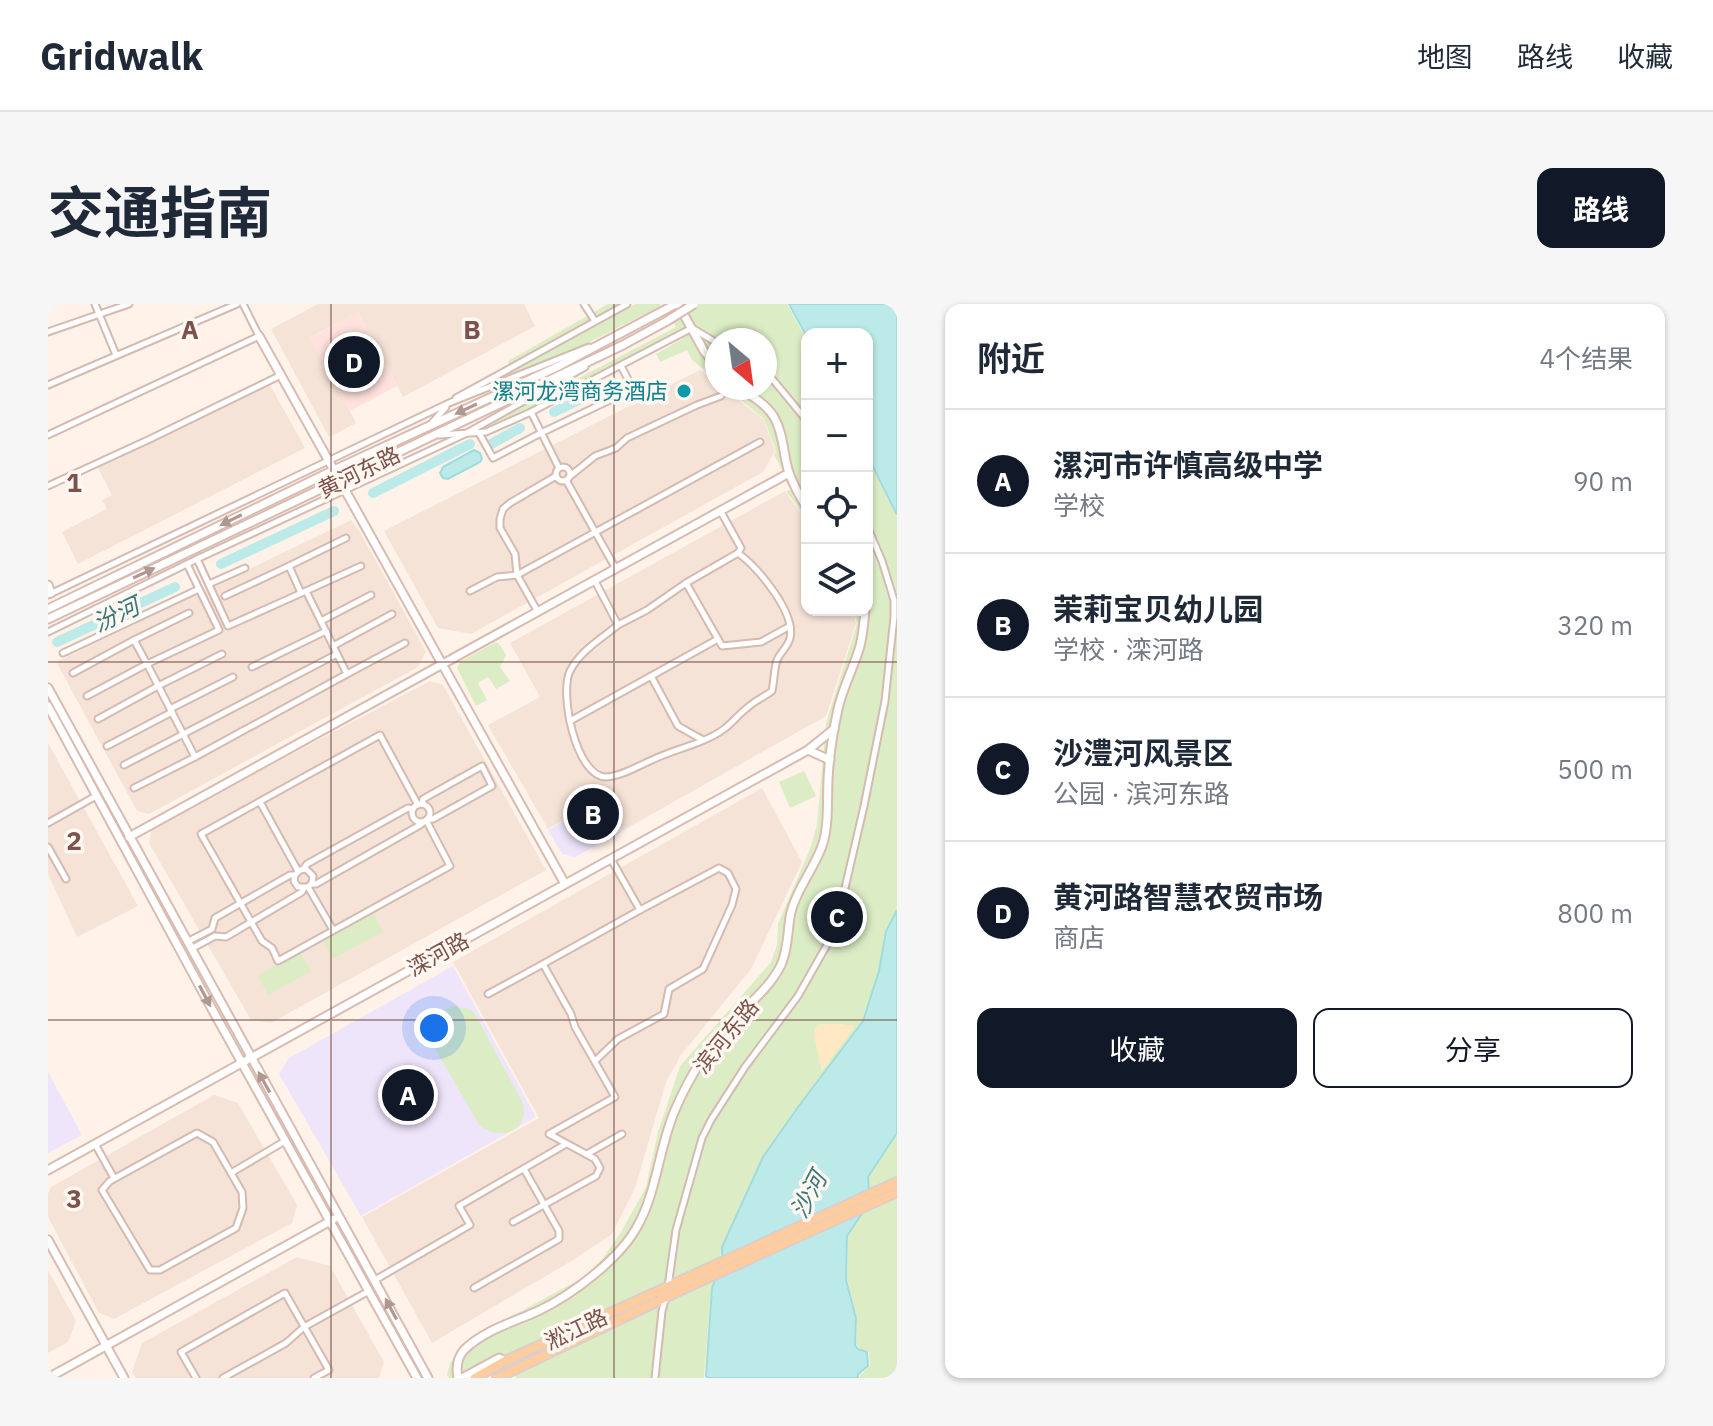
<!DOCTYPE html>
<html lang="zh">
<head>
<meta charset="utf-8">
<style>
  body { margin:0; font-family:"IBM Plex Sans","Noto Sans SC",sans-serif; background:#f6f6f7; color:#1f2937 }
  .controls { position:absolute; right:24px; top:24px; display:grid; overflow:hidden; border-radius:16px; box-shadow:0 2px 6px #0004 }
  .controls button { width:72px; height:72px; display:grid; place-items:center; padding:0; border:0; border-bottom:2px solid #e0e1e3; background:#fff; color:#1f2937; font:40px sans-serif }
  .compass { position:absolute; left:657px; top:24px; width:72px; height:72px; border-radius:50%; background:#fff; box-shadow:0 2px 6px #0004; rotate:151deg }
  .you { position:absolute; left:386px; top:724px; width:28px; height:28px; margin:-20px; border:6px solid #fff; border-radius:50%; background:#1a73e8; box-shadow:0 0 0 12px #1a73e833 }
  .badge { display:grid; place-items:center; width:52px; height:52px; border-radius:50%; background:#111827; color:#fff; font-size:26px; font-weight:700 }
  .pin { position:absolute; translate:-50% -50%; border:4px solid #fff; box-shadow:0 2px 8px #0006 }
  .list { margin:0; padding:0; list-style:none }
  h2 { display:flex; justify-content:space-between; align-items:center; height:104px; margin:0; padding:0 32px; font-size:34px }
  h2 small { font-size:26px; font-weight:400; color:#747a83 }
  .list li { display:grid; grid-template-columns:52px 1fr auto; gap:24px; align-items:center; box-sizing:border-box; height:144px; padding:0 32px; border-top:2px solid #e0e1e3 }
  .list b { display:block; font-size:30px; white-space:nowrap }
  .list p { margin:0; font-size:26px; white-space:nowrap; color:#747a83 }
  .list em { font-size:26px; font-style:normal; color:#747a83 }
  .actions { display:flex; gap:16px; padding:24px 32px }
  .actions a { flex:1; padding:18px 0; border:2px solid #111827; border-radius:16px; text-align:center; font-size:28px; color:#111827 }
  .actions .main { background:#111827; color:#fff }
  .icon { flex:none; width:44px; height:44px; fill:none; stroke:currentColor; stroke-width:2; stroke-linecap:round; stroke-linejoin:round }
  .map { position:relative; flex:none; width:849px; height:1074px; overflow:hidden; border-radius:16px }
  header { display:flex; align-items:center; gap:48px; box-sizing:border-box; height:112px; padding:0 40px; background:#fff; border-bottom:2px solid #e0e1e3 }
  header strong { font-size:38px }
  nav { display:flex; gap:44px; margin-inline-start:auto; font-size:28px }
  .intro { display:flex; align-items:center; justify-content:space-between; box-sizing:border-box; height:192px; padding:0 48px }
  h1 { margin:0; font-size:56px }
  .button { padding:20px 36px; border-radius:16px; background:#111827; color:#fff; font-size:28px; font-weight:700 }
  main { display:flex; gap:48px; padding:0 48px }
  aside { flex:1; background:#fff; border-radius:16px; box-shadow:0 2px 6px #0004 }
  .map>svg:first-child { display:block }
  .residential { fill:#f6e3d7 }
  .commercial { fill:#ffe1dd }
  .education { fill:#efe5fb }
  .green { fill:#dcedc6 }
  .sand { fill:#ffe8c2 }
  .water { fill:#bbeae9; stroke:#a1dcdc; stroke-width:2 }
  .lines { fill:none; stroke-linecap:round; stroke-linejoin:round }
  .river { stroke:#bbeae9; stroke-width:10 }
  .street-casing { stroke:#d4bab0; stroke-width:9 }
  .secondary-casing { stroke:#dabbb0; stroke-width:11 }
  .primary-casing { stroke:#dacfcc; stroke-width:12 }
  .street { stroke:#fff; stroke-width:5 }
  .secondary { stroke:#fff; stroke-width:7 }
  .primary { stroke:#ffcc9f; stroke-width:8 }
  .secondary-bridge-casing { stroke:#dabbb0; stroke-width:11; stroke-linecap:butt }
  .secondary-bridge { stroke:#fff; stroke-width:7 }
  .oneway { fill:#b09892 }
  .grid { fill:none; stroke:#7b534a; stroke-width:2; stroke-opacity:0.55 }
  .culture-dot { fill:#0f9aa8; stroke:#fff7f1; stroke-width:3 }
  .labels { text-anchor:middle; stroke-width:7; stroke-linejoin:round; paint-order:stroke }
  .culture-label { font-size:22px; fill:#0d838f; stroke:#fff7f1; text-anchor:end }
  .street-label { font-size:22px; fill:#7b534a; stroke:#fff7f1 }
  .water-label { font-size:24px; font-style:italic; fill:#397979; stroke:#fff7f1 }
  .grid-label { font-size:26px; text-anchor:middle; font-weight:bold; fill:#7b534a; stroke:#fff7f1; stroke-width:7; stroke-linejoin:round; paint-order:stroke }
</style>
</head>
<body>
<header>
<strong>Gridwalk</strong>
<nav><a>地图</a><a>路线</a><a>收藏</a></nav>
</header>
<div class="intro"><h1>交通指南</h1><a class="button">路线</a></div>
<main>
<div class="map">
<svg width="849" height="1074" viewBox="0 0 849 1074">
  <rect width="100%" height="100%" fill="#fef2e9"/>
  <g class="residential">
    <path d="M270,0H476L487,22L355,93L310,8L263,33L308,119L281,133L223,25Z"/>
    <path d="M652,66L669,79V84H675L716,116L727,147L715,168L423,330L390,324L336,227Z"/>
    <path d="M221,79L257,144L30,260L14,228L59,205L54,196L64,191L50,164Z"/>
    <path d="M737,187L759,218V306H805L808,320L778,412L574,527L554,494L500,525L440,421L492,393L462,339Z"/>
    <path d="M303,216L312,228L378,348L370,363L101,510L89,507L10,361V357Z"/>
    <path d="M382,377L395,381L498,566L223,719L203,716L101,539L104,524Z"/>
    <path d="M0,439L90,602L29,633L0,570Z"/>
    <path d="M714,484L754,558L703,665L633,751L618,778L587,884L564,930L525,956L384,1039L314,913L491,814L405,658Z"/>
    <path d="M166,791L190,799L249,901L244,919L66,1015L51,1009L0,913V890L3,883Z"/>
    <path d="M249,953L282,962L336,1058L331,1074H88L84,1068L94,1039Z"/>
    <path d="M0,966L28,1017L20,1038L0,1049Z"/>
  </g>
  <path class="commercial" d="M310,8L349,82L302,107L262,34Z"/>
  <g class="education">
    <path d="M554,495L573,528L527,553L514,550L500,526Z"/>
    <path d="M405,662L488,813L313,912L231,770L241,754Z"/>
    <path d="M0,768L34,831L0,849Z"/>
  </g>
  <g class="green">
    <path d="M560,0H576L462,62L460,57Z"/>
    <path d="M587,0H612L613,2L510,54L421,88Z"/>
    <path d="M614,0H739L759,36V216L738,187L745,185L726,151L728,147L716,115L678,84H717V36H669V76L644,56L639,46L612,58L608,50L634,35L631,27L582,54L472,109L437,123L628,23Z"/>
    <path d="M819,153L849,213V605L837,627L831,667L814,717L749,803L715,852L673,943L672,955L663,984L656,1074H468L462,1051L421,1074H401L399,1071L402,1059L420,1036L536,973L555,954L573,928L598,883L610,828L632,762L723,658L729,641L730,620L762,545L769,521L778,419L809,320L806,306H819Z"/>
    <path d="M448,338L452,341L458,351L452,363L462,377L448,385L440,373L430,379L439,396L428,402L409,364L413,357Z"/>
    <path d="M756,467L768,492L742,504L731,478Z"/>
    <path d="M325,609L335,628L285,655L275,637Z"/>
    <path d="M252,648L263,667L220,691L210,672Z"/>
    <path d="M405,702L422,705L427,710L475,799C481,828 453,838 431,821L384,739C378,719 388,709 405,702Z"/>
    <path d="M849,831V1074H812V1071L822,1062L821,1048L811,1044L808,1040L809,1014L799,976L800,932L817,907L821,887V873Z"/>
  </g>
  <path class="sand" d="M773,720H792L807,722L774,767L766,732L767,724Z"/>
  <g class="water">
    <path d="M741,0H849V211L819,151V30H759V33Z"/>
    <path d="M426,146L432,149L434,155L432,158L400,175L395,174L392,169L395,163Z"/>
    <path d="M849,606V829L820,873L821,887L815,908L799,932L798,976L808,1014L807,1041L810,1045L819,1048L820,1062L810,1070V1074H660L658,1072L664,984L674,955V943L715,853L750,803L815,717L831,667L838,627Z"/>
  </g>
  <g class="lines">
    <g class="river">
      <path d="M506,108L566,79"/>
      <path d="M443,140L472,124"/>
      <path d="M325,189L422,140"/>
      <path d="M173,260L286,207"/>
      <path d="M9,338L127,283"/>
    </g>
    <g class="street-casing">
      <g id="street">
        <path d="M47,0L68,51"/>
        <path d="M536,0L547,17"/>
        <path d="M0,28L81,0"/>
        <path d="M717,66L759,117"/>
        <path d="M0,81L189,0"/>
        <path d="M408,94L579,0"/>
        <path d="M483,108L511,164"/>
        <path d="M383,120L398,103"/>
        <path d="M431,129L445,154L493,129L585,85L573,62"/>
        <path d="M0,131L211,32L195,0"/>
        <path d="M391,131L438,128L483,108L644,24L669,39"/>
        <circle cx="515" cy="170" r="7"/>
        <path d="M521,173L547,152L568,144L579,134L649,101L673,92"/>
        <path d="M518,176L568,265"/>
        <path d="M0,182L102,135L233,71"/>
        <path d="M673,208L693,244L690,249"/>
        <path d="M139,260L171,326L99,360L147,453L299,370L258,287L180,322L149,255"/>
        <path d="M241,262L298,234"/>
        <path d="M547,277L570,321C554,334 532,347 522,367C511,389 528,473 558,473C574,472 590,462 604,456C626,445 656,440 676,425C684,419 691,410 699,404C706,397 716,393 724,387C726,378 726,365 729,356C733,347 740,343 742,334C748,308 709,263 690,249L638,279L599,306L570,321"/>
        <path d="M638,279L674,342L713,338L742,322"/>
        <path d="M161,280L197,264"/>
        <path d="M258,287L313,262"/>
        <path d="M422,287L449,273L469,271L712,138"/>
        <path d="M0,291L401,99L541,43"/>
        <path d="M177,292L241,262L253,289"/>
        <path d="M490,308L469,271L467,250L452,224V215L455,205L462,199L508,172"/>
        <path d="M273,317L323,291"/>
        <path d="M0,328L149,255L417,130L537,63"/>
        <path d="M86,336L141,309"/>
        <path d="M285,342L344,310"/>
        <path d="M15,349L151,285"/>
        <path d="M204,363L278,327"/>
        <path d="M25,369L86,336L99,360L39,392"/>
        <path d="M299,370L357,339"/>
        <path d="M603,372L630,422L655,436"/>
        <path d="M122,405L185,373"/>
        <path d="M50,415L110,382L174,350"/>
        <path d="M522,417L670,335"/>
        <path d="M59,442L124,408"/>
        <path d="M76,461L289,350"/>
        <path d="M86,484L147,453"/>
        <path d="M212,498L250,567"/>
        <circle cx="373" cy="509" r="9"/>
        <path d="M370,501L332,431L153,530L214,637L224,644L230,657L402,562L378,516"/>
        <path d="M0,519L48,492"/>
        <path d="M0,543L18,575"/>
        <path d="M255,565L259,560L360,504L365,505"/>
        <path d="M263,580H268L372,521L378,516L385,515L444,482L434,462L375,495L374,500"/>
        <path d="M260,583L285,626"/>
        <path d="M139,638L164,625L167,614L242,571H247L252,566L258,565L265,572L264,579L260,583H250L246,577L247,571"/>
        <path d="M143,645L167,632L178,633L254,588L256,584"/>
        <path d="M440,690L495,660"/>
        <path d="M547,757L570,735L616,710L621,685L655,665L684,601L688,585L680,569L671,564L592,606"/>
        <path d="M149,829L165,838L194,888L195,904L188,924L112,966H102L54,886L62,877Z"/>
        <path d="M47,840L66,874"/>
        <path d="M539,850L574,830"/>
        <path d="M183,869L237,837"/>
        <path d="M465,918L548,872L552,864L547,855L501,830L567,793L527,723L523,710L495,660L592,606L563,555"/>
        <path d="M327,976L422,921L411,902L518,840"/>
        <path d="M620,983L628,926L654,834L663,816L697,763L750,692L780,639L794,597L816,502L837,397L846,313V296L834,257L819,222"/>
        <path d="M426,984L511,935V927L476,865"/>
        <path d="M148,1074L133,1048L237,989L281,1066L266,1074"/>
        <path d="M175,1074L238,1039L256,1023L321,987"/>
        <path d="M607,1074L614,1007L618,993"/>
      </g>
    </g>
    <g class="secondary-casing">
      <g id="secondary">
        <path d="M630,0L656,47L669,63"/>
        <path d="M211,32L517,580"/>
        <path d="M691,84C704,92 718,100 726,113C736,130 735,151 741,169C746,182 752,193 759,204"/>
        <path d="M0,281L3,289"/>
        <path d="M0,305L286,166L511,62L628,0"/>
        <path d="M0,315L575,41L619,17"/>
        <path d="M0,384L380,1074"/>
        <path d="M0,402L164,705L369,1074"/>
        <path d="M760,446L786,425"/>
        <path d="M81,533L741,169"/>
        <path d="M0,866L760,446L782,456"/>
        <path d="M0,936L76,1074"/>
        <path d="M0,1074L286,915"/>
        <path d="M410,1074C408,1064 409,1054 416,1046C436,1026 466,1018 490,1007C524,991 573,954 590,921C609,887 611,843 627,806C640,776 659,744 682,720C699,701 722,684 733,661C741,643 739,626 743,608C749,584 766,565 774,542C781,523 779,497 780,476C781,452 785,428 790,405C795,383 806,363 812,342C815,330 816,318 817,306"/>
        <path d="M414,1074L451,1054L457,1057"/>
      </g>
    </g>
    <g class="primary-casing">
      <g id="primary">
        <path d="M427,1074L457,1057L849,878"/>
        <path d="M449,1074L633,986L849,888"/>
      </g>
    </g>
    <use href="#street" class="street"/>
    <use href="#secondary" class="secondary"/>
    <use href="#primary" class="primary"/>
    <g class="secondary-bridge-casing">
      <path id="secondary-bridge" d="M619,17L646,0"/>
    </g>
    <use href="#secondary-bridge" class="secondary-bridge"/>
  </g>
  <defs><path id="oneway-solid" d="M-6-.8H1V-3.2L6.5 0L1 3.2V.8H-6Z" transform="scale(2)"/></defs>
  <g class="oneway">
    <use href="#oneway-solid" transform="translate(418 105) rotate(155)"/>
    <use href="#oneway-solid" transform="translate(183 216) rotate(154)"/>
    <use href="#oneway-solid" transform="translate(96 269) rotate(-25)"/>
    <use href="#oneway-solid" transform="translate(157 692) rotate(62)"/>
    <use href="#oneway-solid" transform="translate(216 778) rotate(-119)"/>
    <use href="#oneway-solid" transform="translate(343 1005) rotate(-118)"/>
  </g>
  <path class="grid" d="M283,0V1074M566,0V1074M0,358H849M0,716H849"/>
  <circle class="culture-dot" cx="636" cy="87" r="8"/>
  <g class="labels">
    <g class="culture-label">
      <text x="620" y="95">漯河龙湾商务酒店</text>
    </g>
    <g class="street-label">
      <text transform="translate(311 168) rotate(-26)" y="8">黄河东路</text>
      <text transform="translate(390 650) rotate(-29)" y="8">滦河路</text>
      <text transform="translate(678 732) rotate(-51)" y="8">滨河东路</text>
      <text transform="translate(528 1025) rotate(-25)" y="8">淞江路</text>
    </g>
    <g class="water-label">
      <text transform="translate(68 311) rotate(-25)" y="8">汾河</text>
      <text transform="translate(761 891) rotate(-62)" y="8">沙河</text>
    </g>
  </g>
  <g class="grid-label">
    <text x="142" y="35">A</text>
    <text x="424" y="35">B</text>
    <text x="26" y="188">1</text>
    <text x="26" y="546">2</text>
    <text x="26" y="904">3</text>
  </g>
</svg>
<div class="controls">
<button>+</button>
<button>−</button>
<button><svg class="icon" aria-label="locate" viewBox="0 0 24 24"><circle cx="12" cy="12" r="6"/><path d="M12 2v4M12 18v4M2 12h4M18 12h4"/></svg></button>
<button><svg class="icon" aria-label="layers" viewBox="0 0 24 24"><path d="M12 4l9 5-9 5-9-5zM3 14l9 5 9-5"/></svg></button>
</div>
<svg class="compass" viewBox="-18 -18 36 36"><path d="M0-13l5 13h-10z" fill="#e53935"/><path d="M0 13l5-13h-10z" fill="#747a83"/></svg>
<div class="you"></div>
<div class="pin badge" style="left:360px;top:791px">A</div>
<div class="pin badge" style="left:545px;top:510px">B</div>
<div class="pin badge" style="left:789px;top:613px">C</div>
<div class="pin badge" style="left:306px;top:58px">D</div>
</div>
<aside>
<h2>附近<small>4个结果</small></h2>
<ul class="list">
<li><span class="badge">A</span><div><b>漯河市许慎高级中学</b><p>学校</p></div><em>90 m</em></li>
<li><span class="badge">B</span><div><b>茉莉宝贝幼儿园</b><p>学校 · 滦河路</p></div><em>320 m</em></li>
<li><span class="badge">C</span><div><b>沙澧河风景区</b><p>公园 · 滨河东路</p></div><em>500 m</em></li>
<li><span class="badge">D</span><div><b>黄河路智慧农贸市场</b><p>商店</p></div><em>800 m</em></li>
</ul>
<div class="actions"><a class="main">收藏</a><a>分享</a></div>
</aside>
</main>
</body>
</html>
